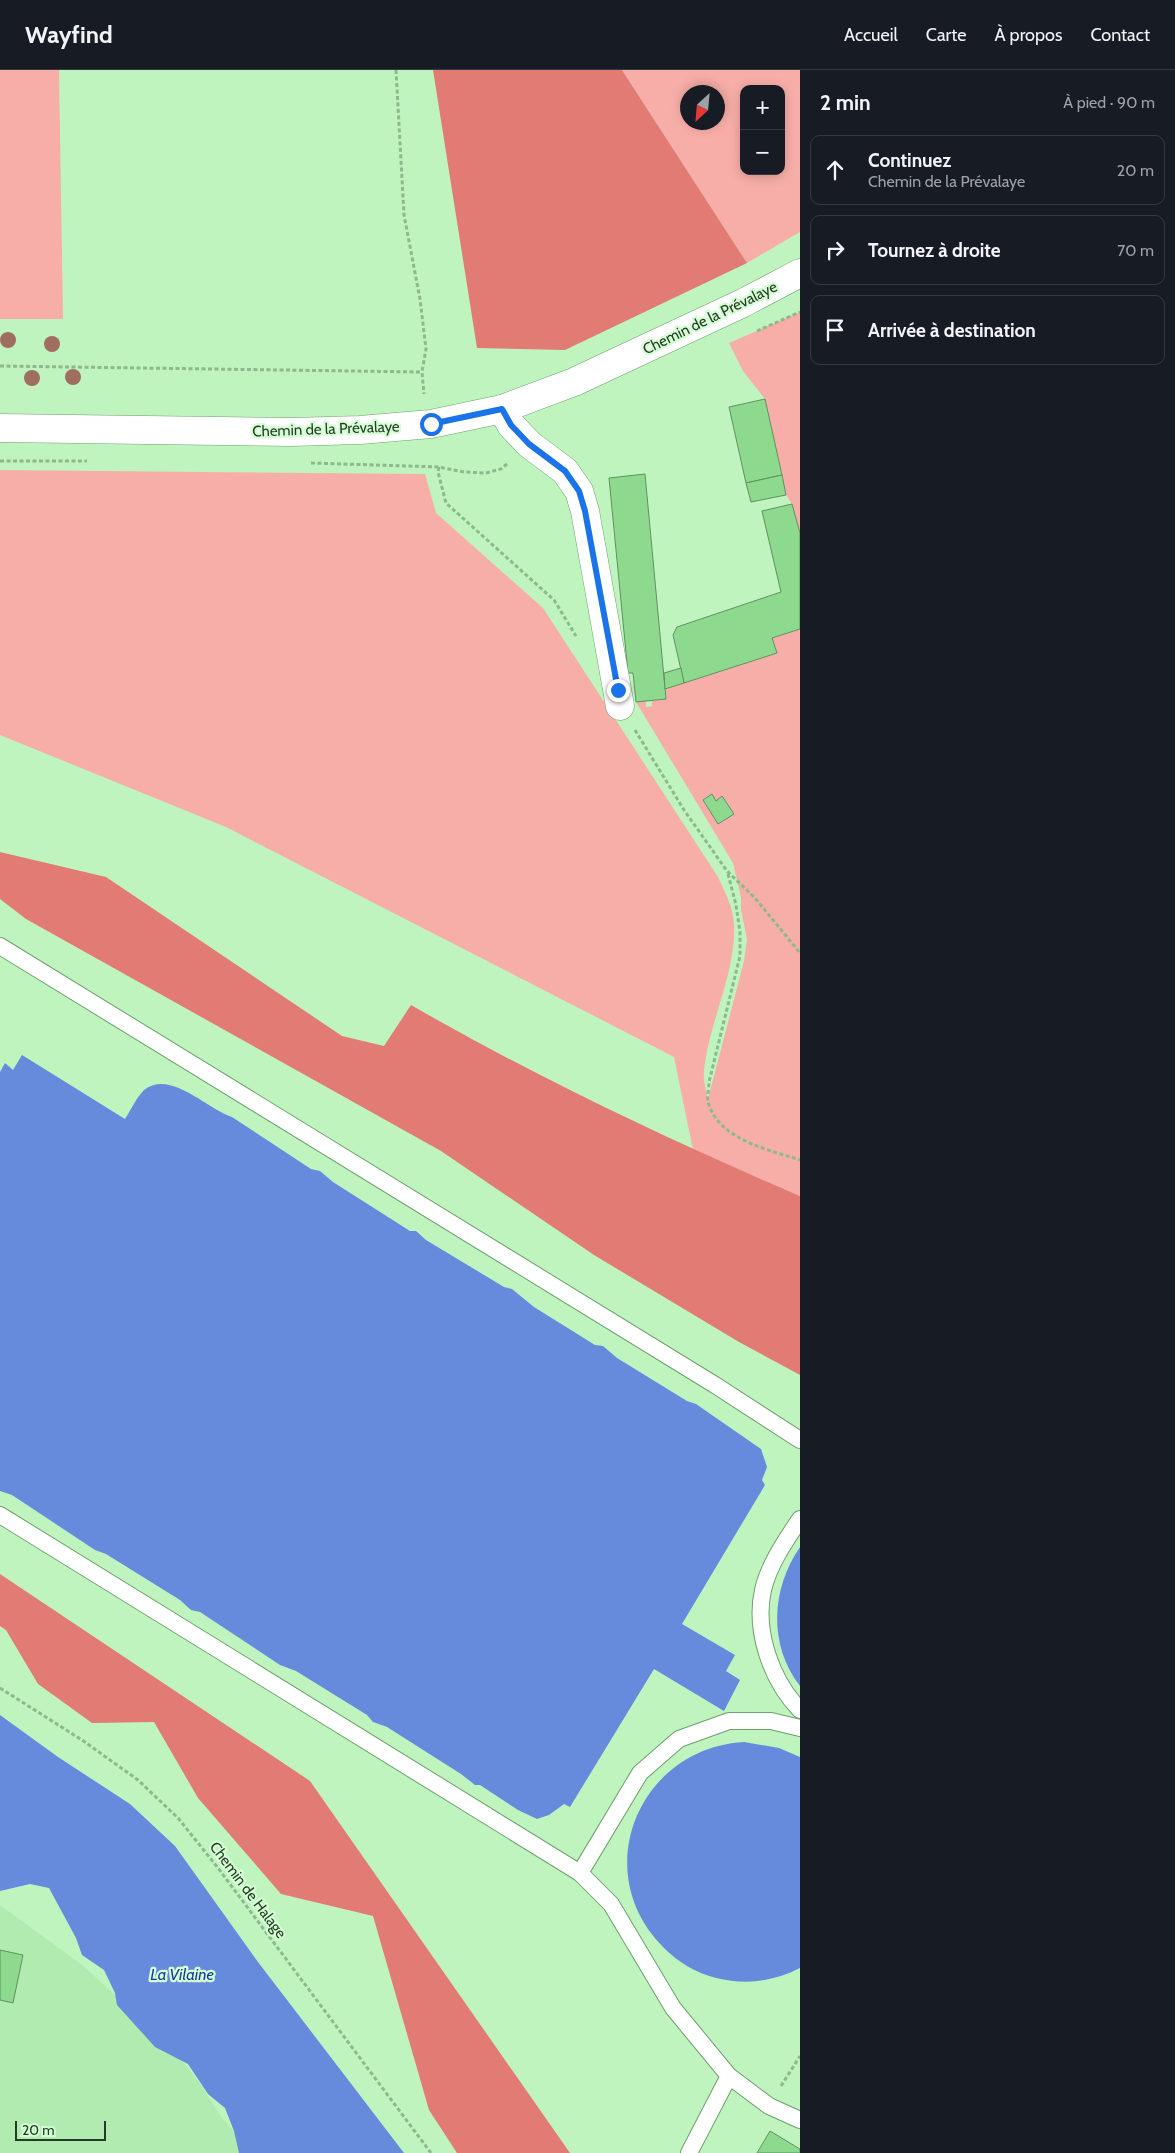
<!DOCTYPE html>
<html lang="fr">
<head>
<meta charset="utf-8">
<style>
  body { margin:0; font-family:Cabin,sans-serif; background:#242831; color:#f1f3f6 }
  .controls { position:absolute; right:15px; top:15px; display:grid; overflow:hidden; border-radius:10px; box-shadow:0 2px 12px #0003 }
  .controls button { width:45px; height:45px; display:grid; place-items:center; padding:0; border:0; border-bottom:1px solid #363941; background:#171b24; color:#f1f3f6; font:25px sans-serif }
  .compass { position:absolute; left:680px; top:15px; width:45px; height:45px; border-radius:50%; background:#171b24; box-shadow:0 2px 12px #0003; rotate:206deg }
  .scale { position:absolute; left:15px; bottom:12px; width:91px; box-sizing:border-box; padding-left:5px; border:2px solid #263b26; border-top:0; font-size:14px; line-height:18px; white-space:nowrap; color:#263b26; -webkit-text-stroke:4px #d4fed3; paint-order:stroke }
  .stop { position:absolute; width:15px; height:15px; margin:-11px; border:4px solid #1a73e8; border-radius:50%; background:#fff }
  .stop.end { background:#1a73e8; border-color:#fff; box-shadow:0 1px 5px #0008 }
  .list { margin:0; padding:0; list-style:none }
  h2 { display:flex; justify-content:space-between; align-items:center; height:65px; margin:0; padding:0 20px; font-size:21px }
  h2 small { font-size:16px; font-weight:400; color:#9ea1a6 }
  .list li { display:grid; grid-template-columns:32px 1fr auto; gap:15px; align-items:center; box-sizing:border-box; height:70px; margin:0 10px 10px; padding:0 10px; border:1px solid #363941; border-radius:10px }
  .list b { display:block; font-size:19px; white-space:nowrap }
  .list p { margin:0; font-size:16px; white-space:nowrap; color:#9ea1a6 }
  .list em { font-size:16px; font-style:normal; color:#9ea1a6 }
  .icon { flex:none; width:28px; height:28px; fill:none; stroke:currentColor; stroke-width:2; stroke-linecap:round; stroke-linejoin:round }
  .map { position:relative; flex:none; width:800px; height:2083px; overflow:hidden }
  header { display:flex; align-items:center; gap:30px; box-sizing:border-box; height:70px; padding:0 25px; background:#171b24; border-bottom:1px solid #363941 }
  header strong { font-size:24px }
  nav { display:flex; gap:28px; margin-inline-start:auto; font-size:18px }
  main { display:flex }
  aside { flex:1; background:#171b24 }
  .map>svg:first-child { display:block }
  .built { fill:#b1ebb0 }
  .green { fill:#f8aea8; fill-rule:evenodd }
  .forest { fill:#e37b75 }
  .water { fill:#668bdd }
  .building { fill:#8dda8e; stroke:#609060 }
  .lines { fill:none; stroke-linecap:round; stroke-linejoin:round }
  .lane-casing { stroke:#6ea06e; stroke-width:18 }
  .street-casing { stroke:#6ea06e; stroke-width:29 }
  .secondary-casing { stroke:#6ea06e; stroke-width:29 }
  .path { stroke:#8eb88e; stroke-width:3; stroke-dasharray:4 2.5; stroke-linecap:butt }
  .lane { stroke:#fff; stroke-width:16 }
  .street { stroke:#fff; stroke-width:28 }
  .secondary { stroke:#fff; stroke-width:28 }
  .tree { fill:#a06e60 }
  .route { stroke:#1a73e8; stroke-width:6 }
  .labels { text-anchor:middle; stroke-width:4.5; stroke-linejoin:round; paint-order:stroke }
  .street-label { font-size:15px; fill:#263b26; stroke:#d4fed3 }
  .water-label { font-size:16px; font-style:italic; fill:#173a98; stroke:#d4fed3 }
</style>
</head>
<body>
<header>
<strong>Wayfind</strong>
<nav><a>Accueil</a><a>Carte</a><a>À propos</a><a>Contact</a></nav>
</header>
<main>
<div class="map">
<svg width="800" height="2083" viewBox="0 0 800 2083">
  <rect width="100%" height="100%" fill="#bff4bf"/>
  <path class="built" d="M0,1835L82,1895L167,1972L198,2011L222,2048L253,2083H0Z"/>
  <g class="green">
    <path d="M0,0H59L63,249H0Z"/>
    <path d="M622,0H800V162L747,193ZM744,19H781V101H744ZM718,22V52H688V22Z"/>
    <path d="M800,242V463L792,434L786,425L765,329L743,301L729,273Z"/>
    <path d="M0,400L425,404L436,443L543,538L718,807C725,822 733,837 734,854C737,901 708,954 704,1002C703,1010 706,1020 708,1029L744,891L747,869L741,840V827L733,793L636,632L646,631V637L652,636V630L666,629L665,619L777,583L772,568L800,559V1126L693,1080L674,987L226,757L0,665Z"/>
  </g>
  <g class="forest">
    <path d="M433,0H622L747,193L565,280L477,278Z"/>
    <path d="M0,782L106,807L342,966L384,976L411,935C536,1007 667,1069 800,1126V1305L739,1272L594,1185L441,1081L26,849L0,829Z"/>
    <path d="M0,1504L310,1711L570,2083H457L429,2040L373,1846L281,1824L198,1728L154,1652L92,1653L38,1614L6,1560L0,1556Z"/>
  </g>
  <g class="water">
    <path d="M22,985L125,1049C131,1040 136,1028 144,1020C170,999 207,1039 232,1047L311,1099L320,1101L333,1112L410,1161H416L426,1170L504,1217L512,1219L534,1237L595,1275L603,1276L617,1288L687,1331L696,1334L761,1379L767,1397L762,1410L765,1415L682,1554L735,1585L726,1601L740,1610L724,1641L654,1599L570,1737L564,1734L549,1745L537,1749L518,1740L480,1715H475L461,1704L387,1657L373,1652L367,1645L296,1601L280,1595L200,1542L191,1540L180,1530L106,1484L95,1480L12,1425L0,1421V1002L5,993L13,1000Z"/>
    <path d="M800,1477V1616C768,1575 771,1519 800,1477Z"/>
    <path d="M0,1645L58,1687L130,1734L175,1776L258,1892L404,2083H239L234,2061L225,2038L208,2024L188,1994L155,1977L117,1935L115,1923L104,1900L82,1885L76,1868L49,1818L30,1814L0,1821Z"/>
    <path d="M744,1672L779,1678L800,1687V1898C772,1912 746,1915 716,1908C696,1903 678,1892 664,1878C587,1802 639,1678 744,1672Z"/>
  </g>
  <g class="building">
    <path d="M765,329L782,405L746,413L729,337Z"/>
    <path d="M645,404L666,629L636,632L633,603H628L609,408Z"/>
    <path d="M782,405L786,425L751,432L746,413Z"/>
    <path d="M792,434L800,463V559L772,568L777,583L684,613L673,565L677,557L781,522L762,441Z"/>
    <path d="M681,598L684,613L665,619L664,603Z"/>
    <path d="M712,724L716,731L722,726L734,744L718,754L703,730Z"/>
    <path d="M0,1880L23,1885L13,1933L0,1930Z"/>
    <path d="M770,2061L800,2079V2083H757Z"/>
  </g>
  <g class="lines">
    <g class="lane-casing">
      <g id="lane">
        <path d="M0,876L715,1315L800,1370"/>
        <path d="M0,1445L580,1803L611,1834L673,1938L729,2006L769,2036L800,2050"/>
        <path d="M800,1449C786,1470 769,1494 763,1520C754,1561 771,1610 800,1640"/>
        <path d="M580,1803L640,1703L679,1669L729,1651H771L800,1658"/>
        <path d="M689,2083L729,2006"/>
      </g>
    </g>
    <g class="street-casing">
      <path id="street" d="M502,339L511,355L529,374L565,401L579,421L585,441L620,636"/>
    </g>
    <g class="secondary-casing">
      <path id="secondary" d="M0,358L291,362L360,360L431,354L502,339L574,312L743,233L800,203"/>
    </g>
    <g class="path">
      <path d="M396,0L404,145L420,229L426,279L422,302L424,324"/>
      <path d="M757,261L800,242"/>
      <path d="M0,296L422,302"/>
      <path d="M0,391H87"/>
      <path d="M311,393L439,397L464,402L486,403L501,399L507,394"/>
      <path d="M439,397L438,402L446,433L554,530L576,566"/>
      <path d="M635,660L684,740L727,801L755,828L800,883"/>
      <path d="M728,804L736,835L740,862V886L709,1012C709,1018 707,1026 708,1032C719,1070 767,1079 800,1090"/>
      <path d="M0,1618L82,1670L138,1710L178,1748L218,1798L431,2083"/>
      <path d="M781,2016L800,1986"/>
    </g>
    <use href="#lane" class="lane"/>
    <use href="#street" class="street"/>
    <use href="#secondary" class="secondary"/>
  </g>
  <g class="tree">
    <circle cx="8" cy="270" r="8"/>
    <circle cx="52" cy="274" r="8"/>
    <circle cx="73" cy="307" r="8"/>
    <circle cx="32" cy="308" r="8"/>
  </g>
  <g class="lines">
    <path class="route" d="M431,354L502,339L511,355L529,374L565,401L579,421L585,441L618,620"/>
  </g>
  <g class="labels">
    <g class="street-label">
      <text transform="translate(710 248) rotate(-26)" y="5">Chemin de la Prévalaye</text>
      <text transform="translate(326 359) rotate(-2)" y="5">Chemin de la Prévalaye</text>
      <text transform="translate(248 1820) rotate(53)" y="5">Chemin de Halage</text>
    </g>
    <g class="water-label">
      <text x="182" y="1910">La Vilaine</text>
    </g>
  </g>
</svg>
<div class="controls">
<button>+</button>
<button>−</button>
</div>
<svg class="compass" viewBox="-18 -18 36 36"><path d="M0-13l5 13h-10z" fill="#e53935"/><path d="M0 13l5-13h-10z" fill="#9ea1a6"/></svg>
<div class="scale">20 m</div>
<div class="stop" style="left:431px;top:354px"></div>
<div class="stop end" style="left:618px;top:620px"></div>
</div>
<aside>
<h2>2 min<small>À pied · 90 m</small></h2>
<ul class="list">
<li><svg class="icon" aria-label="ahead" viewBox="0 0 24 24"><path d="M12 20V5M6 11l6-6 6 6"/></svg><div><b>Continuez</b><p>Chemin de la Prévalaye</p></div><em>20 m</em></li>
<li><svg class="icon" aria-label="right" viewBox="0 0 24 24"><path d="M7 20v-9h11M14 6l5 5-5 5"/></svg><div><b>Tournez à droite</b></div><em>70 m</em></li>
<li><svg class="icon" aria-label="arrive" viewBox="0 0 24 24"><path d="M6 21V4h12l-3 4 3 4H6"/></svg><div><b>Arrivée à destination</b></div></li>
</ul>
</aside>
</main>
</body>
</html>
